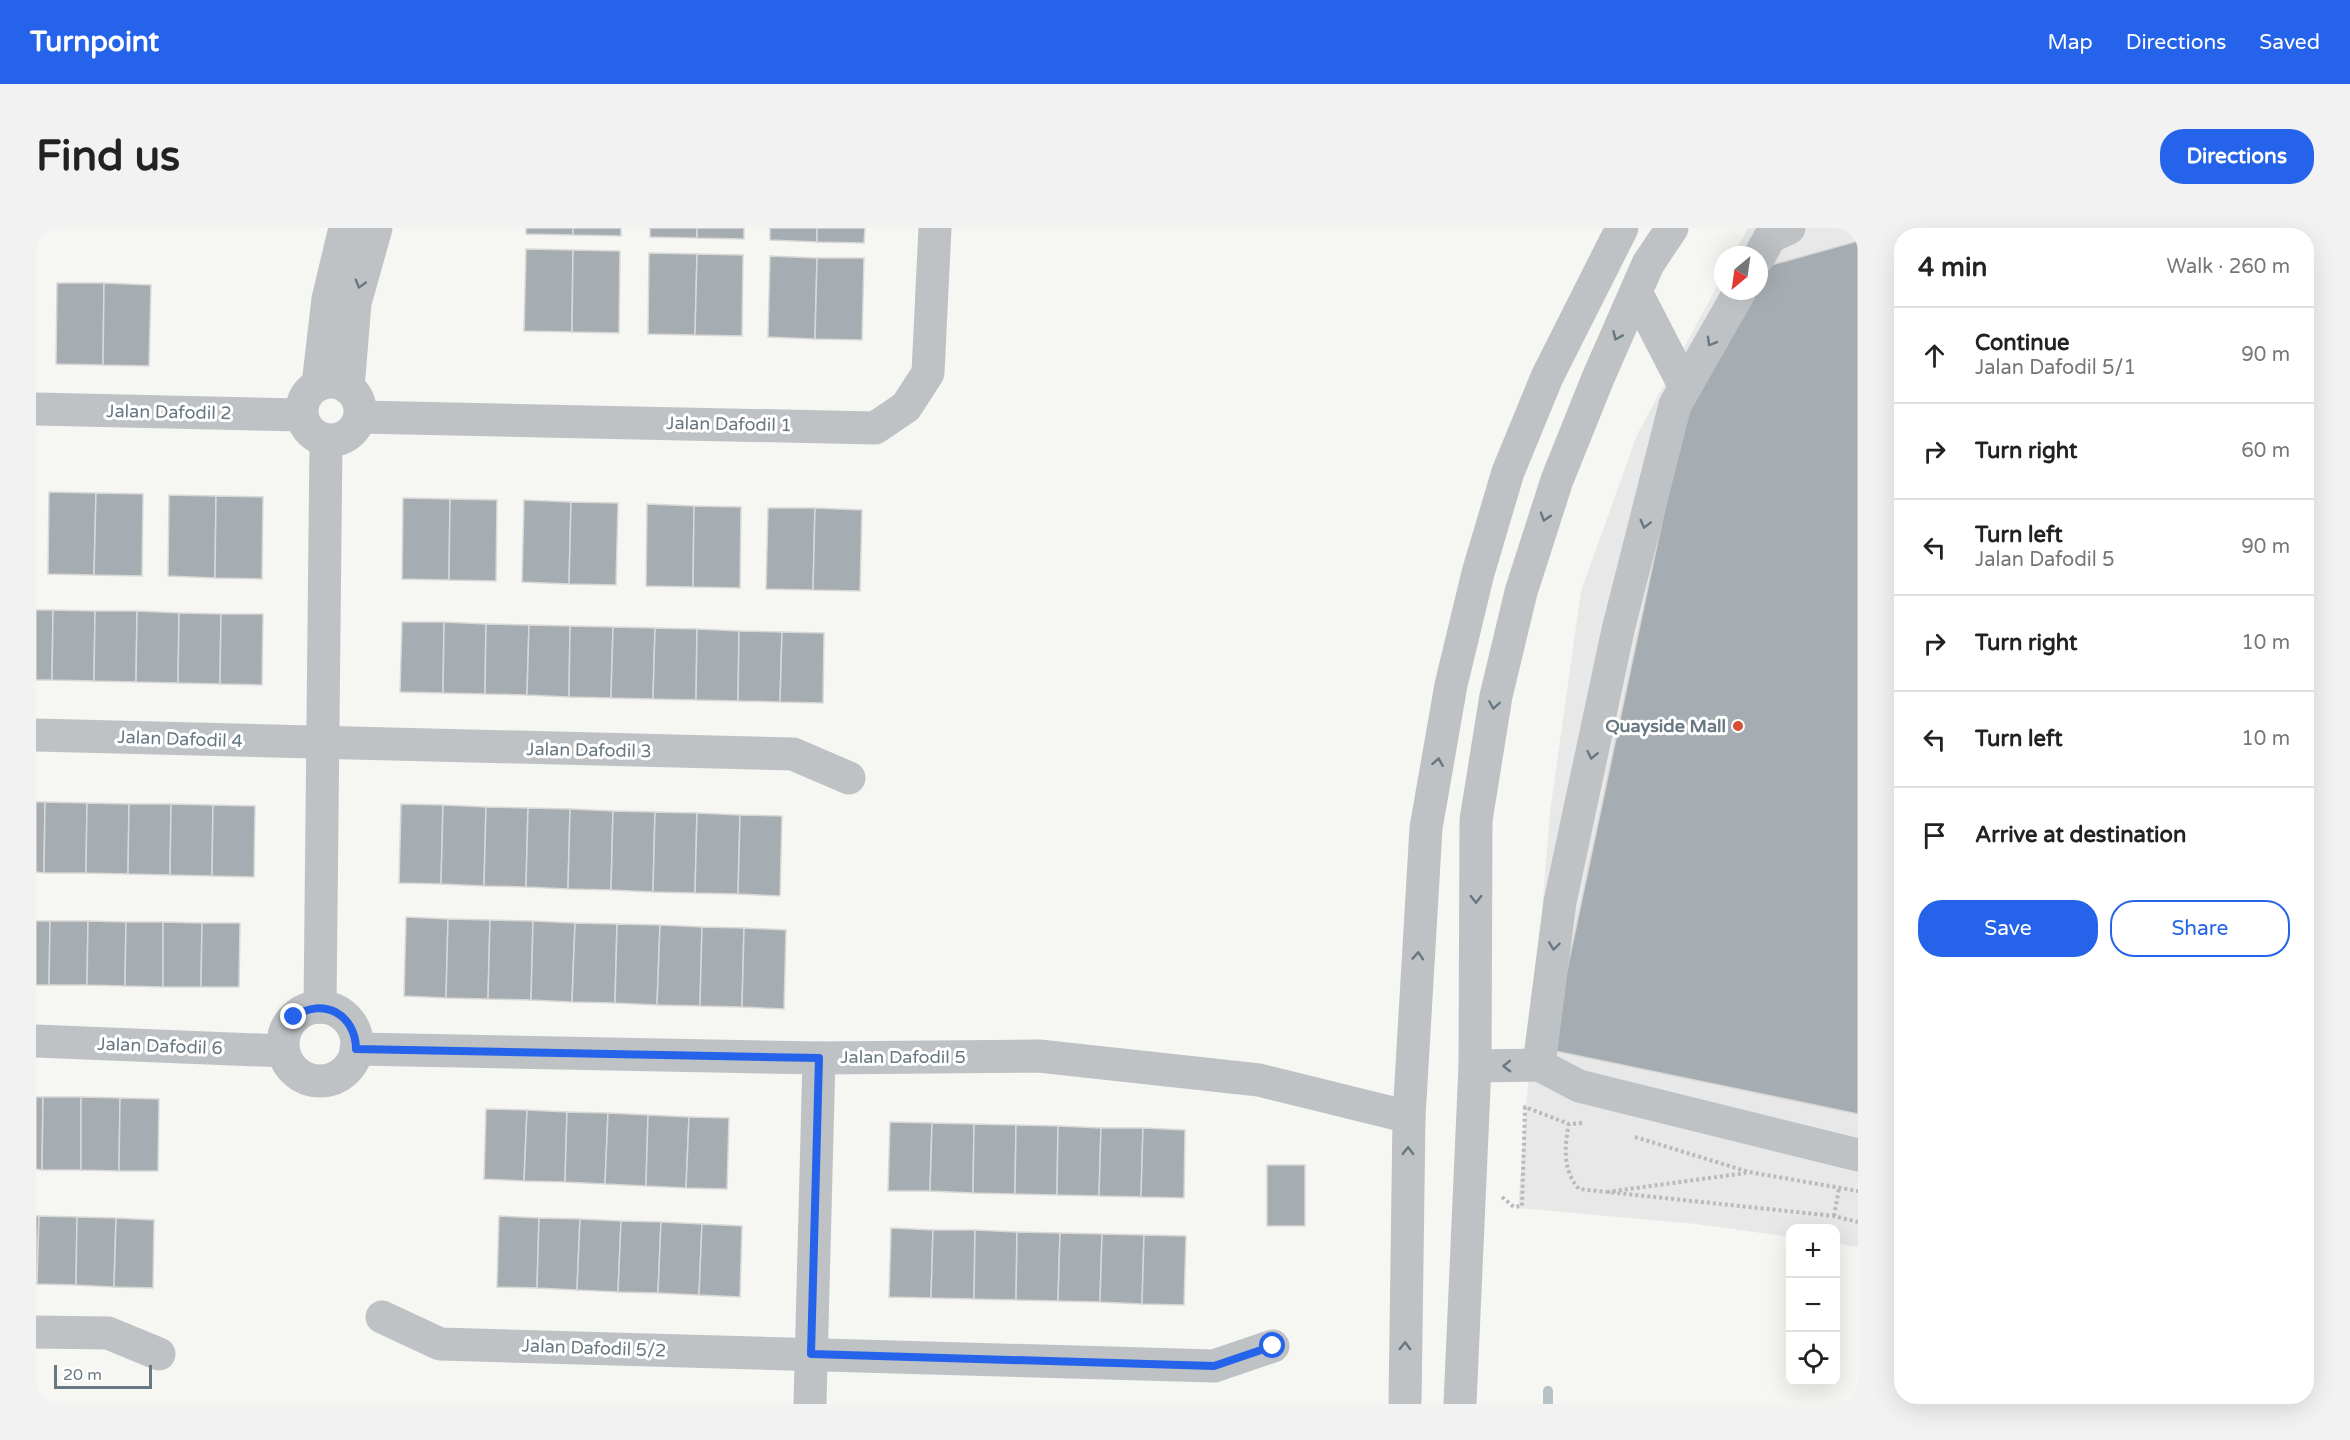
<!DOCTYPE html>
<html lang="en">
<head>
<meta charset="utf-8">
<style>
  body { margin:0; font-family:"Varela Round",sans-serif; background:#f2f2f2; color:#222 }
  .controls { position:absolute; right:18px; bottom:18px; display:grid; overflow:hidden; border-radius:12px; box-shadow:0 6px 24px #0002 }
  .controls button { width:54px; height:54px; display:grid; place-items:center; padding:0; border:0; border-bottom:2px solid #e0e0e0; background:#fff; color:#222; font:30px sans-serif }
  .compass { position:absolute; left:1678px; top:18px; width:54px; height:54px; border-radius:50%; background:#fff; box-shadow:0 6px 24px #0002; rotate:209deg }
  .scale { position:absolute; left:18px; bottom:15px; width:98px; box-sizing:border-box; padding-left:6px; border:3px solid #687882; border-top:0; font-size:16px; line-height:21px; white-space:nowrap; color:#687882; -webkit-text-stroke:4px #fff; paint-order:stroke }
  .stop { position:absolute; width:18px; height:18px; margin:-14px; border:4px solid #2563eb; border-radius:50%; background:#fff }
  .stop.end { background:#2563eb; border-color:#fff; box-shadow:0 2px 6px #0008 }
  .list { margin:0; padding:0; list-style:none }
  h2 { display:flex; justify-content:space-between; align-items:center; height:78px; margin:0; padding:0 24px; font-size:26px }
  h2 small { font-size:20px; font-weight:400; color:#767676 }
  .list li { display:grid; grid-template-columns:39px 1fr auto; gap:18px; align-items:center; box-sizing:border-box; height:96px; padding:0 24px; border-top:2px solid #e0e0e0 }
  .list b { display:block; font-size:22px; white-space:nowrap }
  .list p { margin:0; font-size:20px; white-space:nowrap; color:#767676 }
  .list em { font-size:20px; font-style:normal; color:#767676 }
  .actions { display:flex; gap:12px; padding:18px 24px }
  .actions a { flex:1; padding:14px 0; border:2px solid #2563eb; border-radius:24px; text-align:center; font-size:21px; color:#2563eb }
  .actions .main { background:#2563eb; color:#fff }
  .icon { flex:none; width:33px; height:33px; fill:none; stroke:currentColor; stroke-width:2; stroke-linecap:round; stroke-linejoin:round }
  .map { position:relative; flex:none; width:1822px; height:1176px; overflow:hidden; border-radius:24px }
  header { display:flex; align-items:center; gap:36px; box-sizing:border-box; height:84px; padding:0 30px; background:#2563eb; color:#fff }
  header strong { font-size:28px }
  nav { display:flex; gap:33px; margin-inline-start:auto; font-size:21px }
  .intro { display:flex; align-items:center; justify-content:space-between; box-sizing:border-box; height:144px; padding:0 36px }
  h1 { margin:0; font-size:42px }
  .button { padding:15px 27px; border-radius:24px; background:#2563eb; color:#fff; font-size:21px; font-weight:700 }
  main { display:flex; gap:36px; padding:0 36px }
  aside { flex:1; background:#fff; border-radius:24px; box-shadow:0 6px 24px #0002 }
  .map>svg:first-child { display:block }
  .built { fill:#e7e8e7 }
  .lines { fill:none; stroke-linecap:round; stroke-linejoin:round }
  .stream { stroke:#b6c2c5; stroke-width:10 }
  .building { fill:#a6adb2; stroke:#d8d8d6; stroke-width:1.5 }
  .path { stroke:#b8bbbd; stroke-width:4; stroke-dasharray:3 3; stroke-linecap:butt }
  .minor { stroke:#bec2c5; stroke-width:33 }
  .oneway { stroke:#687882 }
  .route { stroke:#2563eb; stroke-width:8 }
  .poi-dot { fill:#d35036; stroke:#fff; stroke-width:2 }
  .labels { text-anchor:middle; stroke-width:6; stroke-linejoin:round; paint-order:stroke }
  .street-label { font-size:18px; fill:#687882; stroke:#fff }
  .poi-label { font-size:18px; font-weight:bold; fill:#687882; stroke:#fff; text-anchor:end }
</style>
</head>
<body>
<header>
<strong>Turnpoint</strong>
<nav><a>Map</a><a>Directions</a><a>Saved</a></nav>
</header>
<div class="intro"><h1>Find us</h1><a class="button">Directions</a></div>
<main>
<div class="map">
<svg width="1822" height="1176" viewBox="0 0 1822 1176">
  <rect width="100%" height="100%" fill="#f6f6f3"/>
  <path class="built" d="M1712,0H1822V1019L1800,1015V1000H1754V1009L1660,996L1482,980L1514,585L1545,363L1601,207L1687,47V63H1723V27H1698Z"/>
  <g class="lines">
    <path class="stream" d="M1512,1176V1163"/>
  </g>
  <g class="building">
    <path d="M490,0H537V7L490,6Z"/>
    <path d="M537,0H585V8L537,7Z"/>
    <path d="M614,0H661V10L614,9Z"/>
    <path d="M661,0H708V11L661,10Z"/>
    <path d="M734,0H781V14L734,12Z"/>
    <path d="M781,0H829L828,15L781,14Z"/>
    <path d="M1822,13V886L1514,822L1651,175L1715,63H1723V48L1728,39Z"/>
    <path d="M490,21L537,22L536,104L488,103Z"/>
    <path d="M537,22L584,23L583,105L536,104Z"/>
    <path d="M613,25L661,26L659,107L612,106Z"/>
    <path d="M661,26L707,27L706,108L659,107Z"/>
    <path d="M734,28L781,30L779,111L732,109Z"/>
    <path d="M781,30H828L826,112L779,111Z"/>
    <path d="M21,55H68L67,137L20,136Z"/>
    <path d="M68,55L115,57L113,138L67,137Z"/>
    <path d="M13,264L60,265L58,347L12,346Z"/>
    <path d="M60,265L107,266L106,348L58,347Z"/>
    <path d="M133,267L180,268L179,350L132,348Z"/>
    <path d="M180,268L227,269L226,351L179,350Z"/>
    <path d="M367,270L414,271L413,352L366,351Z"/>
    <path d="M414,271L461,272L460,353L413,352Z"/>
    <path d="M488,272L535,274L533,356L486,354Z"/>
    <path d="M535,274L582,275L580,357L533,356Z"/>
    <path d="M611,276L658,278L657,359L610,358Z"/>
    <path d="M658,278L705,279L704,360L657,359Z"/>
    <path d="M732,280H779L777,362L730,361Z"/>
    <path d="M779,280L826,282L824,363L777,362Z"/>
    <path d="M0,382H17L16,452H0Z"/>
    <path d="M17,382L59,383L58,453L16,452Z"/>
    <path d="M59,383H101L100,454L58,453Z"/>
    <path d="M101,383L143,385L142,455L100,454Z"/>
    <path d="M143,385L185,386L184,456L142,455Z"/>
    <path d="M185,386H227L226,457L184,456Z"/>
    <path d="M366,394H408L407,465L364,464Z"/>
    <path d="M408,394L450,396L449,466L407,465Z"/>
    <path d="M450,396L493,397L491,467L449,466Z"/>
    <path d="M493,397L534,398L533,469L491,467Z"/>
    <path d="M534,398L577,399L575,470L533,469Z"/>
    <path d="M577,399L619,400L617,471L575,470Z"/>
    <path d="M619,400L661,401L660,472L617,471Z"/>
    <path d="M661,401L703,403L702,473L660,472Z"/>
    <path d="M703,403L746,404L744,474L702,473Z"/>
    <path d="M746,404L788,405L787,475L744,474Z"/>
    <path d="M0,574H9L8,645L0,644Z"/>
    <path d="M9,574L51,575L50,645H8Z"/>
    <path d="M51,575L93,576L92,646L50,645Z"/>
    <path d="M93,576H135L134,647L92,646Z"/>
    <path d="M135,576L177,577L176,648L134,647Z"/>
    <path d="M365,576L407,577L405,656L363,655Z"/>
    <path d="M177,577L219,578L218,649L176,648Z"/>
    <path d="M407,577L450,579L448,658L405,656Z"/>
    <path d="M450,579L492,580L490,659L448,658Z"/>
    <path d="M492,580L534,581L532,661L490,659Z"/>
    <path d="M534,581L577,583L575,662L532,661Z"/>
    <path d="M577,583L619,584L617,664L575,662Z"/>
    <path d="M619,584L661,585L659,665L617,664Z"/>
    <path d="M661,585L704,587L702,666L659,665Z"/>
    <path d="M704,587L746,588L744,668L702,666Z"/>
    <path d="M370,689L412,691L410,770L368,768Z"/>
    <path d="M412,691L454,692L452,771L410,770Z"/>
    <path d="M454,692L497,693L495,772L452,771Z"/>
    <path d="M0,693H14L13,757H0Z"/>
    <path d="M14,693H52L51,757H13Z"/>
    <path d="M52,693L90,694L89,758L51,757Z"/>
    <path d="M497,693L539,695L536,774L495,772Z"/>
    <path d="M90,694H127V759L89,758Z"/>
    <path d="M127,694L166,695L165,759H127Z"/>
    <path d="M166,695H204L203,759H165Z"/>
    <path d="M539,695L581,696L579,775L536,774Z"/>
    <path d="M581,696L624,697L621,777L579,775Z"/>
    <path d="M624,697L666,699L664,778L621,777Z"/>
    <path d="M666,699L708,700L706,779L664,778Z"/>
    <path d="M708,700L750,702L748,781L706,779Z"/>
    <path d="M0,869H7L6,942L0,941Z"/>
    <path d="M7,869H45V942H6Z"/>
    <path d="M45,869L84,870L83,943L45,942Z"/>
    <path d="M84,870L123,871L122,943H83Z"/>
    <path d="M450,881L491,882L488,953L448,951Z"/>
    <path d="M491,882L531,884L529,954L488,953Z"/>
    <path d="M531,884L572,885L569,956L529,954Z"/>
    <path d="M572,885L612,887L610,958L569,956Z"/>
    <path d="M612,887L653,889L650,960L610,958Z"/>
    <path d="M653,889L693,890L691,961L650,960Z"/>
    <path d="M854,894L896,895L894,963H852Z"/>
    <path d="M896,895L938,896L937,965L894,963Z"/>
    <path d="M938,896L980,897L979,966L937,965Z"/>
    <path d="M980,897L1022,898L1021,967L979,966Z"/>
    <path d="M1022,898L1065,900L1063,968L1021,967Z"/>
    <path d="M1065,900H1107L1105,969L1063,968Z"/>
    <path d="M1107,900L1149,902L1148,970L1105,969Z"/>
    <rect x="1231" y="937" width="38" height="61"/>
    <path d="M0,988H3L1,1056H0Z"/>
    <path d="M3,988L41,989L40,1057L1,1056Z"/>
    <path d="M463,988L503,990L501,1060L461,1059Z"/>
    <path d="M41,989L80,990L78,1059L40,1057Z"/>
    <path d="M80,990L118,992L117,1060L78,1059Z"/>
    <path d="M503,990L544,991L541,1062L501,1060Z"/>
    <path d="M544,991L585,993L582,1064L541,1062Z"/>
    <path d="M585,993L625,994L622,1065L582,1064Z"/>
    <path d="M625,994L666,996L663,1067L622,1065Z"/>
    <path d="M666,996L706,998L704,1069L663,1067Z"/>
    <path d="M855,1000L897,1002L895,1070L853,1069Z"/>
    <path d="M897,1002H939L938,1071L895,1070Z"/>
    <path d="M939,1002L981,1004L980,1072L938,1071Z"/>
    <path d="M981,1004L1024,1005L1022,1073L980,1072Z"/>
    <path d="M1024,1005L1066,1006L1064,1074L1022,1073Z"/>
    <path d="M1066,1006L1108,1007L1106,1076L1064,1074Z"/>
    <path d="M1108,1007L1150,1008L1148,1077L1106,1076Z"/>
  </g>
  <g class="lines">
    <g class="path">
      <path d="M1546,895L1533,896C1528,919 1527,943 1543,961L1798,988L1822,994"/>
      <path d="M1599,909L1713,944L1822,963"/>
      <path d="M1571,964L1710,945"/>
      <path d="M1466,969L1478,979L1486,978L1489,879L1533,896"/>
      <path d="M1798,988L1803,960"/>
    </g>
    <g class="minor">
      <path d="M1723,29L1734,9L1753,0"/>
      <path d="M1600,64L1649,159"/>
      <circle cx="295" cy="183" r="29"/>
      <path d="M282,157L292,71L309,0"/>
      <path d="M312,160L319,75L340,0"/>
      <path d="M0,181L266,187"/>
      <path d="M324,189L839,200L870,179L892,145L899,0"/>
      <path d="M0,507L757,526L813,550"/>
      <path d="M284,779L290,212"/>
      <circle cx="284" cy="816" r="37"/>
      <path d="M0,813L247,823"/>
      <path d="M320,821L783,830L1003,828L1223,852L1373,889"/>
      <path d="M1503,837L1524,674L1582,402L1639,177L1704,63"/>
      <path d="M1439,838L1503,837L1543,858L1822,927"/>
      <path d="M346,1089L404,1116L1178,1138L1237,1118"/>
      <path d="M0,1104L72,1105L123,1126"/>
      <path d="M774,1176L783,830"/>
      <path d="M1369,1176L1373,889L1390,600L1415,457L1442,345L1472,244L1511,149L1586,0"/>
      <path d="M1424,1176L1439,838L1440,592L1460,468L1485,364L1521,252L1562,150L1612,36L1636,0"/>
    </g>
  </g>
  <defs><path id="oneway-chevron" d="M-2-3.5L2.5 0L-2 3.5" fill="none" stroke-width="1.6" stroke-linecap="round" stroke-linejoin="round" transform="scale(1.5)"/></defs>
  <g class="oneway">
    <use href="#oneway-chevron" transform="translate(324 56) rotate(106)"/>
    <use href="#oneway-chevron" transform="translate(1581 108) rotate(114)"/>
    <use href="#oneway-chevron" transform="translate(1675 114) rotate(120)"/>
    <use href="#oneway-chevron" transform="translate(1509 289) rotate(107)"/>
    <use href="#oneway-chevron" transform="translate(1609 296) rotate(104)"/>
    <use href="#oneway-chevron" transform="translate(1458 477) rotate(99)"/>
    <use href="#oneway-chevron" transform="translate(1556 527) rotate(102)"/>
    <use href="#oneway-chevron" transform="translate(1402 534) rotate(-80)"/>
    <use href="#oneway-chevron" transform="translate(1440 671) rotate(90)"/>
    <use href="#oneway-chevron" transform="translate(1518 718) rotate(97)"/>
    <use href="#oneway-chevron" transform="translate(1382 728) rotate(-86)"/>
    <use href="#oneway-chevron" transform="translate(1471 838) rotate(179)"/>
    <use href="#oneway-chevron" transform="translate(1372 923) rotate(-89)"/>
    <use href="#oneway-chevron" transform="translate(1369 1118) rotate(-89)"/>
  </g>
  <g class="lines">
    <path class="route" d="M258,789C287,768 320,787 320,821L783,830L775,1126L1178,1138L1237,1118"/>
  </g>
  <circle class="poi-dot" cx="1702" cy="498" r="6"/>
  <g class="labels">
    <g class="street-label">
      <text transform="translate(133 184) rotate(1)" y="6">Jalan Dafodil 2</text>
      <text transform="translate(693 196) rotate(1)" y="6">Jalan Dafodil 1</text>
      <text transform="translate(144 511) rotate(2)" y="6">Jalan Dafodil 4</text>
      <text transform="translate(553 522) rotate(1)" y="6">Jalan Dafodil 3</text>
      <text transform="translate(124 818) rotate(2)" y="6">Jalan Dafodil 6</text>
      <text x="867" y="835">Jalan Dafodil 5</text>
      <text transform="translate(558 1120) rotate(2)" y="6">Jalan Dafodil 5/2</text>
    </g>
    <g class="poi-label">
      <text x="1690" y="504">Quayside Mall</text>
    </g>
  </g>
</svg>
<div class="controls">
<button>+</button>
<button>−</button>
<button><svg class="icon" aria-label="locate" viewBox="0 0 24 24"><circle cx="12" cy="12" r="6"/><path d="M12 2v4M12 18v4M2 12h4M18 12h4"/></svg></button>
</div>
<svg class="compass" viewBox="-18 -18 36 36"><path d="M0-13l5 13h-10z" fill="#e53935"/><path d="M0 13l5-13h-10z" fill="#767676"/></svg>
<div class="scale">20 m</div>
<div class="stop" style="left:1237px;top:1118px"></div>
<div class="stop end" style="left:258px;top:789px"></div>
</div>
<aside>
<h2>4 min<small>Walk · 260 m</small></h2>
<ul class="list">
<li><svg class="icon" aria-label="ahead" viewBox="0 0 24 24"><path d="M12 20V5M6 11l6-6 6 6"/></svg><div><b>Continue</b><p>Jalan Dafodil 5/1</p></div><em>90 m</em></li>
<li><svg class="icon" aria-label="right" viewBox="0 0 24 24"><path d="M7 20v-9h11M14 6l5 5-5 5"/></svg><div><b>Turn right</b></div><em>60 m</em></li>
<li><svg class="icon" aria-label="left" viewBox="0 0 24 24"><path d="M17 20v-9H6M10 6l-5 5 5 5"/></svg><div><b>Turn left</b><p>Jalan Dafodil 5</p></div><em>90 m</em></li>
<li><svg class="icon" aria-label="right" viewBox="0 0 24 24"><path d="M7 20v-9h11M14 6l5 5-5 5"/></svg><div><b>Turn right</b></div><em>10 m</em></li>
<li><svg class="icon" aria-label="left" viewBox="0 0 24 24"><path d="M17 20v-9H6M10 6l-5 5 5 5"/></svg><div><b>Turn left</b></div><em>10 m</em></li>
<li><svg class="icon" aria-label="arrive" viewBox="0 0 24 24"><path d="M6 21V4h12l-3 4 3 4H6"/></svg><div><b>Arrive at destination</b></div></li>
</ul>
<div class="actions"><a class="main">Save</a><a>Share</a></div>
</aside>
</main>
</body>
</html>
